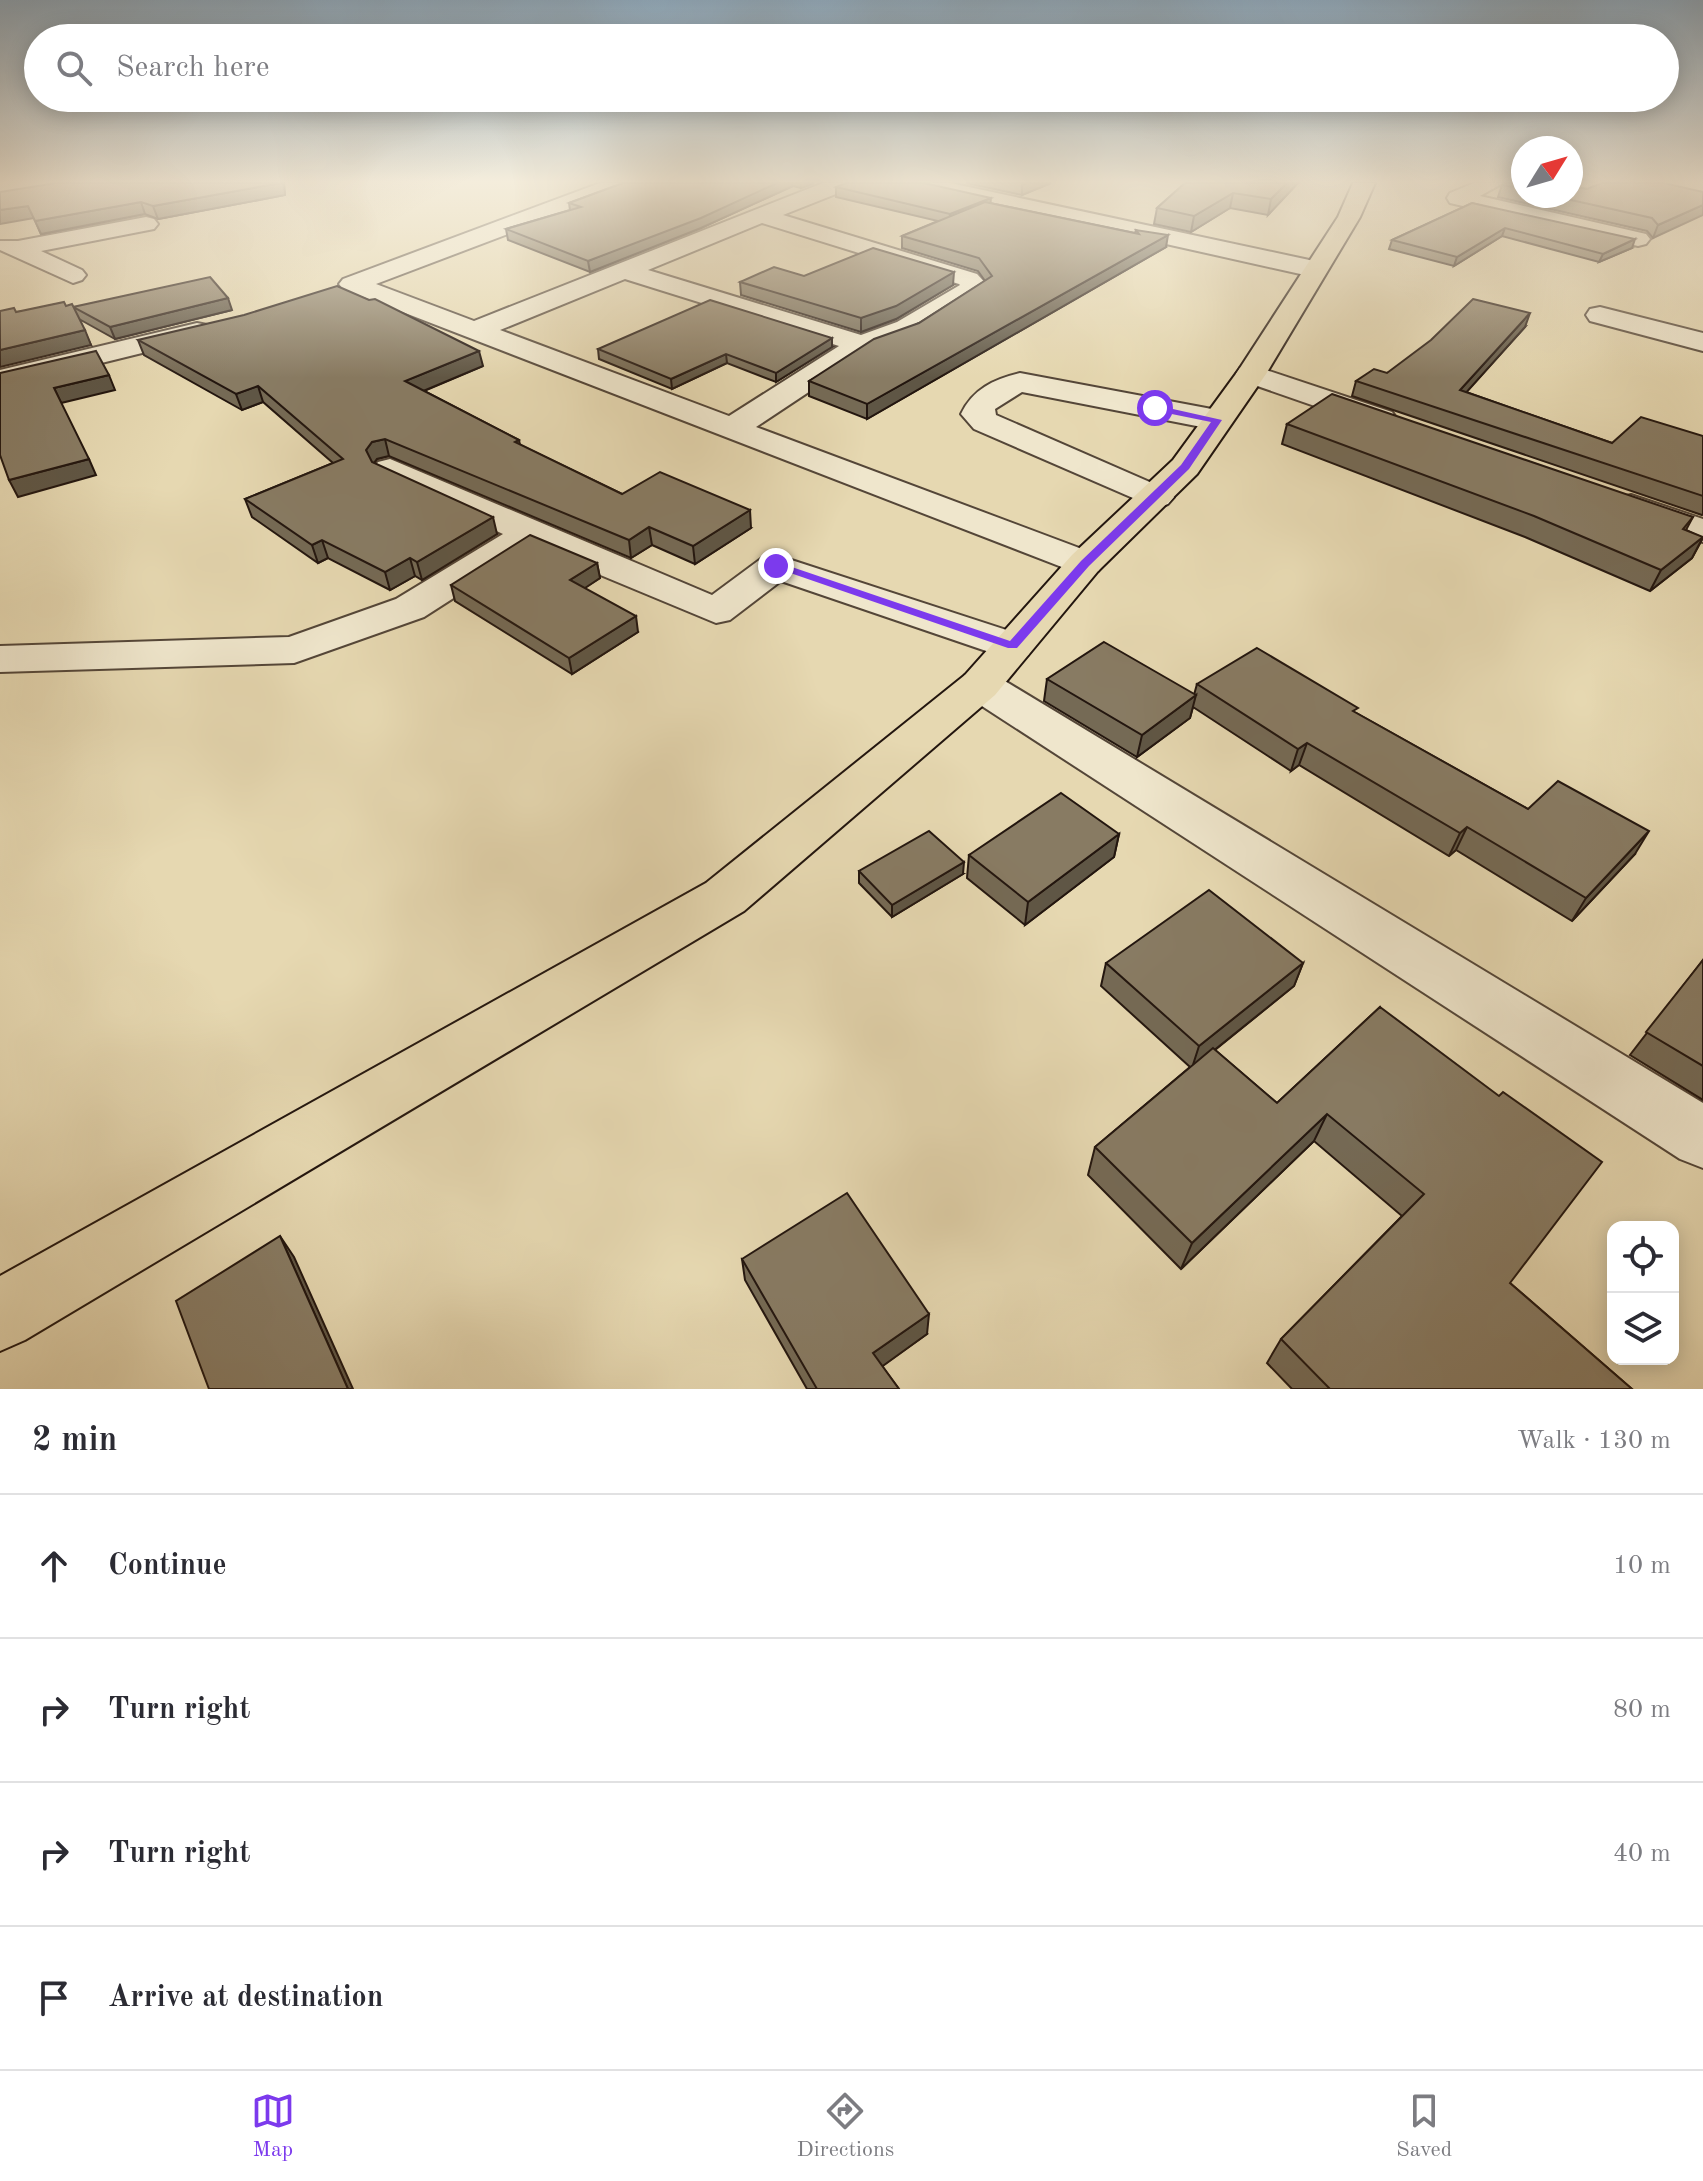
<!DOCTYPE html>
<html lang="en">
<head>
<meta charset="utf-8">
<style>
  body { margin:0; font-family:"Old Standard TT",serif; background:#f2f2f3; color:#2b2b33 }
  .controls { position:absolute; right:24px; bottom:24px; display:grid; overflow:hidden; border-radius:16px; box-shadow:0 4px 20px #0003 }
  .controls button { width:72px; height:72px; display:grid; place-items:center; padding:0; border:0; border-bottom:2px solid #e1e1e2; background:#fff; color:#2b2b33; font:40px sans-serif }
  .compass { position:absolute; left:1511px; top:136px; width:72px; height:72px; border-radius:50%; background:#fff; box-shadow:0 4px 20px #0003; rotate:53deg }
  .stop { position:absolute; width:24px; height:24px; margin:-18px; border:6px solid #7c3aed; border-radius:50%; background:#fff }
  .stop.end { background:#7c3aed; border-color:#fff; box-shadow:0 2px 8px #0008 }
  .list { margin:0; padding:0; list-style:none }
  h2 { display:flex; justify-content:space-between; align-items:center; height:104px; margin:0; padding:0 32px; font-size:34px }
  h2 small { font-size:26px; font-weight:400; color:#7c7c81 }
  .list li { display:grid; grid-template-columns:52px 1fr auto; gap:24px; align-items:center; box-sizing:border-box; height:144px; padding:0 32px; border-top:2px solid #e1e1e2 }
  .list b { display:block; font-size:30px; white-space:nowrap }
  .list em { font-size:26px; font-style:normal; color:#7c7c81 }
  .icon { flex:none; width:44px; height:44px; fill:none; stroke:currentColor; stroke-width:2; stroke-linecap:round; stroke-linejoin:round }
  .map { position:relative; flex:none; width:1703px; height:1389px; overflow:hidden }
  .search { position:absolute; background:#fff; box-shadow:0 4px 20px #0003; left:24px; right:24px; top:24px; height:88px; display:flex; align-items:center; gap:20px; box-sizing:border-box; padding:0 28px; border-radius:44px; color:#7c7c81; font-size:30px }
  .sheet { height:680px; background:#fff }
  nav { display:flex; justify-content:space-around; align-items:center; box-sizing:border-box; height:112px; border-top:2px solid #e1e1e2; background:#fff; font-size:22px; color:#7c7c81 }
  nav a { display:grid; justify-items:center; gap:4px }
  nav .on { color:#7c3aed }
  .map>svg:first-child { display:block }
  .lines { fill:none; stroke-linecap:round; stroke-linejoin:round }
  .minor-casing { stroke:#544638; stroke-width:4 }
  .major-casing { stroke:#23160f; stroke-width:4 }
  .minor { fill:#efe6cc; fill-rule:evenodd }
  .major { fill:#e6d8b1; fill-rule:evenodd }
  .wall { fill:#756a55; stroke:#23160f; stroke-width:2 }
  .shaded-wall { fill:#5f5645; stroke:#23160f; stroke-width:2 }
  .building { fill:#887b63; stroke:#23160f; stroke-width:2 }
  .route { fill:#7c3aed }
</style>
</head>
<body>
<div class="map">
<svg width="1703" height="1389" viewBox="0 0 1703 1389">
  <rect width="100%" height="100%" fill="#e6d8b1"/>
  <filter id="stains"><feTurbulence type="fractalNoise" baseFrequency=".0025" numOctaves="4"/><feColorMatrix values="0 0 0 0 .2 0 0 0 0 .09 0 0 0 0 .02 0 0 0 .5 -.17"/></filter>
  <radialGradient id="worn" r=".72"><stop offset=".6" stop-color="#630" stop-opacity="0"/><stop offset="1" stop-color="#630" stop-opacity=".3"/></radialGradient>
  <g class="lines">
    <g class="minor-casing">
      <g id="minor">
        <path d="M600,183H631L629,188L376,284L474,321L823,183H853L851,188L783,215L977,274L989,287L985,292L917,334L872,350L756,427L1098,555L1104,563L1098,571L1085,574L1072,571L343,289L339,284L343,279ZM762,223L959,284L960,285L897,322L861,335L648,270ZM625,279L839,346L729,416L500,330Z"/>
        <path d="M909,183H950L1314,261L1323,264L1327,269L1323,274L1314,277L919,189Z"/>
        <path d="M1474,183H1503L1480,196L1646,234L1650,239L1646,244L1638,246L1450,203L1447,198L1450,193Z"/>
        <path d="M146,217L154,219L158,224L154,229L41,251L82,270L86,275L82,280L73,283L0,250V241H18Z"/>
        <path d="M1600,307L1703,333V351L1590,321L1586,315L1590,309Z"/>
        <path d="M197,323L207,325L211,331L207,337L0,388V370Z"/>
        <path d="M1251,365L1392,412L1397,419L1392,426L1381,429L1240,380L1236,374L1240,368Z"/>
        <path d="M1020,373L1217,410L1228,413L1233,420L1228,427L1217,430L1022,392L995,409L996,415L1168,490L1174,497L1168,504L1156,508L974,429L961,414C973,389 994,379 1020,373Z"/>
        <path d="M390,459L712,595L762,558L776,555L1028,637L1034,646L1028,655L1013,659L998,655L781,581L730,620L716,623L533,547L424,617L294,663L0,672V646L289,637L396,599L503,534L378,476L373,469L378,462Z"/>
        <path d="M1631,495L1703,519V542L1618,514L1613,506L1618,498Z"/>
        <path d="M980,671L995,675L1703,1103V1168L1680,1159L965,695L958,685L965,675Z"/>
      </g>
    </g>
    <g class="major-casing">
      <path id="major" d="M1353,183H1375L1360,217L1266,374L1197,474L1098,571L995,695L744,911L25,1340L0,1351V1276L706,883L965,675L1072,555L1173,460L1238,371L1338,217Z"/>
    </g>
    <use href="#minor" class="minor"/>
    <use href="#major" class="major"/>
  </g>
  <g class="wall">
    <path d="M57,183H284L285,195L158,219L145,214L41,234L34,218Z"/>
    <path d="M623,183H814L801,188L793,186L701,228L590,272L508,240L506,229L570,210L569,203Z"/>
    <path d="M966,183H1051L1022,195Z"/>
    <path d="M1185,183H1298L1268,215L1230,208L1191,232L1154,224L1157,208Z"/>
    <path d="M1523,183V196H1571V183H1572L1571,186L1587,189L1703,192L1653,238L1647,231L1498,197L1502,185Z"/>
    <path d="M836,187L990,203L1135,233L1136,230L1166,247L867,419L809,396V381L919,323L985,281L978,271L902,248V236L938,221L836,197Z"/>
    <path d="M1472,203L1632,248L1599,262L1502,236L1454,266L1389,249L1392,240Z"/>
    <path d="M804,276L953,285L896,319L861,332L741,295L740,282Z"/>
    <path d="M66,306L73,308L232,310L115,339L79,319L91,345L16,312Z"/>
    <path d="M1525,327L1466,392L1612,443L1703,436V514L1702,515L1352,396L1356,381L1387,373Z"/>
    <path d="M138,340L483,366L424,391L519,440L520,445L622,494L751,528L695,564L652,545L631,558L389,456L377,459L374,463L497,534L422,580L415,576L390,590L328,558L318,563L252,517L245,499L333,463L263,402L242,410L144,355Z"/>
    <path d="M832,347L776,382L727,363L672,389L599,359L598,349Z"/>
    <path d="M1287,424L1693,517L1686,530L1703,538L1692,558L1650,591L1525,537L1282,444Z"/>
    <path d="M597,563L600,578L584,588L638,632L572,674L455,601L451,585Z"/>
    <path d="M1047,679L1194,695L1197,684L1356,713L1528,809L1635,854L1572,921L1456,850L1449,856L1299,765L1291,771L1193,707L1190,718L1137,757L1044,701Z"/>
    <path d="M1119,834L1114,857L1025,925L967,878L969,855Z"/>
    <path d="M859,871L963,874L892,917L859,883Z"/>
    <path d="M1703,960V1100L1630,1055Z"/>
    <path d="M1106,963H1303L1294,986L1215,1050L1277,1103L1380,1007L1510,1283L1632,1389H1292L1267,1363L1281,1339L1402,1216L1314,1141L1181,1269L1088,1175L1095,1147L1190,1067L1101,986Z"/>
    <path d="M742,1259L927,1334L882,1366L899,1389H807L745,1280Z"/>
  </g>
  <g class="shaded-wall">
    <path d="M281,183H284L285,195L158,219L153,206Z"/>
    <path d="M777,183H792L793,186L701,228L590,272L588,261Z"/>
    <path d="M801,183H814L801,188Z"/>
    <path d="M1028,183H1051L1022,195V185Z"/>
    <path d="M1287,183H1298L1268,215L1271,199Z"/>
    <path d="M1233,193L1230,208L1191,232L1194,216Z"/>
    <path d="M991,198L990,208L949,224L950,214Z"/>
    <path d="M141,202L145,214L41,234L35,221Z"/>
    <path d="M1703,205V215L1653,238L1658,225Z"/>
    <path d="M28,206L34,218L0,224V210Z"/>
    <path d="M1505,228L1502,236L1454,266L1457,257Z"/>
    <path d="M1168,235L1166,247L867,419V404Z"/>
    <path d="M1635,239L1632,248L1599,262L1603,254Z"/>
    <path d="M954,272L953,285L896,319L861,332V318Z"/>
    <path d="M228,298L232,310L115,339L110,327Z"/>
    <path d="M1530,313L1525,327L1455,405L1460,390Z"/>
    <path d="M85,330L91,345L0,367V350Z"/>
    <path d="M832,338V347L776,382V373Z"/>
    <path d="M479,351L483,366L409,397L405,381Z"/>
    <path d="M726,354L727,363L672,389L671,379Z"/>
    <path d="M109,375L115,390L61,403L54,388Z"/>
    <path d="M258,386L263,402L242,410L236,394Z"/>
    <path d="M385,439L389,456L377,459L371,467L366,450L372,442Z"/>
    <path d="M89,459L96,475L18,497L9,480Z"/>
    <path d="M750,510L751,528L695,564L693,546Z"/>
    <path d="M493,517L497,534L422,580L417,562Z"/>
    <path d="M649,527L652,545L631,558L629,540Z"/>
    <path d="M1703,537L1692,558L1650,591L1661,570Z"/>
    <path d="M322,540L328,558L318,563L312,545Z"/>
    <path d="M410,558L415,576L390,590L385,572Z"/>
    <path d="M597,563L600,578L573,596L570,580Z"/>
    <path d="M636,616L638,632L572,674L569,658Z"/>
    <path d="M1196,695L1190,718L1137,757L1142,735Z"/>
    <path d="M1307,743L1299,765L1291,771L1298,749Z"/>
    <path d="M1467,827L1456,850L1449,856L1460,833Z"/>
    <path d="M1649,831L1635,854L1572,921L1586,898Z"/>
    <path d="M1119,834L1114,857L1025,925L1028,902Z"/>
    <path d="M964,862L963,874L892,917V905Z"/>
    <path d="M1303,963L1294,986L1192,1068L1199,1046Z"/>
    <path d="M1327,1114L1314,1141L1181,1269L1192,1243Z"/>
    <path d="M280,1236L294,1257L353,1389H348Z"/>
    <path d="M929,1314L927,1334L873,1373V1353Z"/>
  </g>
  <g class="building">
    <path d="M56,183H281L153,206L141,202L35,221L28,206L0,210V192Z"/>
    <path d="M623,183H777L701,218L588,261L506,229L581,207L569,203Z"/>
    <path d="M846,183H924L991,198L950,214L836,187Z"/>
    <path d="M1185,183H1287L1271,199L1233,193L1194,216L1157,208Z"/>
    <path d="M1505,183H1523V189L1502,185Z"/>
    <path d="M1602,183H1664L1703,192V205L1658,225L1652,218L1553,196H1571V186L1587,189Z"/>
    <path d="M985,202L1139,234L1136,230L1168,235L867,404L809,381L874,339L919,323L992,276L979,258L902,236Z"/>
    <path d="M1472,203L1635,239L1603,254L1505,228L1457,257L1392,240Z"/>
    <path d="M873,248L954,272L896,306L861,318L740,282L774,267L804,276Z"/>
    <path d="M210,277L228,298L110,327L73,307Z"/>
    <path d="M337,286L369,300L375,299L479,351L405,381L519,440L515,442L622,494L660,472L750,510L693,546L649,527L629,540L385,439L372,442L366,450L372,462L493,517L417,562L410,558L385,572L322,540L312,545L245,499L343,459L258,386L236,394L138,340L244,315Z"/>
    <path d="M1473,299L1530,313L1460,390L1612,443L1641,417L1703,436V496L1356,381L1374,369L1387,373L1431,340Z"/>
    <path d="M710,300L832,338L776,373L726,354L671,379L598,349Z"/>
    <path d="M64,302L66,306L72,304L85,330L0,350V311L14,308L16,312Z"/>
    <path d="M96,351L109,375L54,388L89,459L9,480L0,455V373Z"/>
    <path d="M1332,394L1693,517L1683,529L1703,537L1661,570L1534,516L1287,424Z"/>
    <path d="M530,535L597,563L570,580L636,616L569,658L451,585Z"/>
    <path d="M1104,642L1196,695L1142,735L1047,679Z"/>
    <path d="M1257,648L1358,708L1353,711L1528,809L1558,781L1649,831L1586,898L1467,827L1460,833L1307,743L1298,749L1197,684Z"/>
    <path d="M1061,793L1119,834L1028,902L969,855Z"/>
    <path d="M929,831L964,862L892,905L859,871Z"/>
    <path d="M1209,890L1303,963L1199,1046L1106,963Z"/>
    <path d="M1703,960V1066L1646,1032Z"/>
    <path d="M1380,1007L1499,1096L1503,1092L1602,1162L1510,1283L1632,1389H1330L1281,1339L1424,1194L1327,1114L1192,1243L1095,1147L1213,1048L1277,1103Z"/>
    <path d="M847,1193L929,1314L873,1353L899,1389H817L742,1259Z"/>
    <path d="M280,1236L348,1389H209L176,1301Z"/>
  </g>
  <linearGradient id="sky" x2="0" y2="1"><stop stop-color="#8da8bc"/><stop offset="0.48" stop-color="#f4eddc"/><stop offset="1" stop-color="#f4eddc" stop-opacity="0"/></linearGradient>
  <rect width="1703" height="378" fill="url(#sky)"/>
  <path class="route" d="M1155,405L1222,420L1189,469L1089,566L1017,648H1008L770,566L780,563L1010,641L1081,561L1181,465L1211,422L1152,410Z"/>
  <rect width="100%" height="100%" filter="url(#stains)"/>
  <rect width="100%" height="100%" fill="url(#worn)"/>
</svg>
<div class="controls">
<button><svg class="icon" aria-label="locate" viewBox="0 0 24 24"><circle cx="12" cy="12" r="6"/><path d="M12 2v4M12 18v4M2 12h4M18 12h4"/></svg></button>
<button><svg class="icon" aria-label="layers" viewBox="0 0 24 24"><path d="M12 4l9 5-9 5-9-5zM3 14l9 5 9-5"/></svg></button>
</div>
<svg class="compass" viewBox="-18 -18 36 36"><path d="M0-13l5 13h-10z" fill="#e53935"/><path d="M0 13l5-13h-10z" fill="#7c7c81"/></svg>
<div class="stop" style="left:1155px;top:408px"></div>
<div class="stop end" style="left:776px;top:566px"></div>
<div class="search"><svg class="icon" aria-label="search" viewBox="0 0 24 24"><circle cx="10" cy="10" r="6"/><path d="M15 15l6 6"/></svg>Search here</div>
</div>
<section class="sheet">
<h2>2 min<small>Walk · 130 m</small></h2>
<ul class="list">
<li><svg class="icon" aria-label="ahead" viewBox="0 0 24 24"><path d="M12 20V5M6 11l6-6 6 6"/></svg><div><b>Continue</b></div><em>10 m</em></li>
<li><svg class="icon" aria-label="right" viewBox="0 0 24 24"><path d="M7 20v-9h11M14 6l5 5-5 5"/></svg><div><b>Turn right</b></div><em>80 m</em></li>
<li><svg class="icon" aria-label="right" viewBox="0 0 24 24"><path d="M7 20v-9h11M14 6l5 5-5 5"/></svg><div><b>Turn right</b></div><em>40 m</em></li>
<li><svg class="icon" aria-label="arrive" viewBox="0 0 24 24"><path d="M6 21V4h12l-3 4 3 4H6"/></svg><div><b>Arrive at destination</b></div></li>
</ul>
</section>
<nav>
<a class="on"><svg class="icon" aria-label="map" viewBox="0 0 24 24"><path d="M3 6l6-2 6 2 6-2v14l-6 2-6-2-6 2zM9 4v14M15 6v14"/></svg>Map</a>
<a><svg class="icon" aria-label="directions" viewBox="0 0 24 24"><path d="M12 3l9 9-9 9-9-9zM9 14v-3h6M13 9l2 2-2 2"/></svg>Directions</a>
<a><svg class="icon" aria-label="saved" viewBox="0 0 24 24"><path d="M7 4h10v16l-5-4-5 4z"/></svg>Saved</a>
</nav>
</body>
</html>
